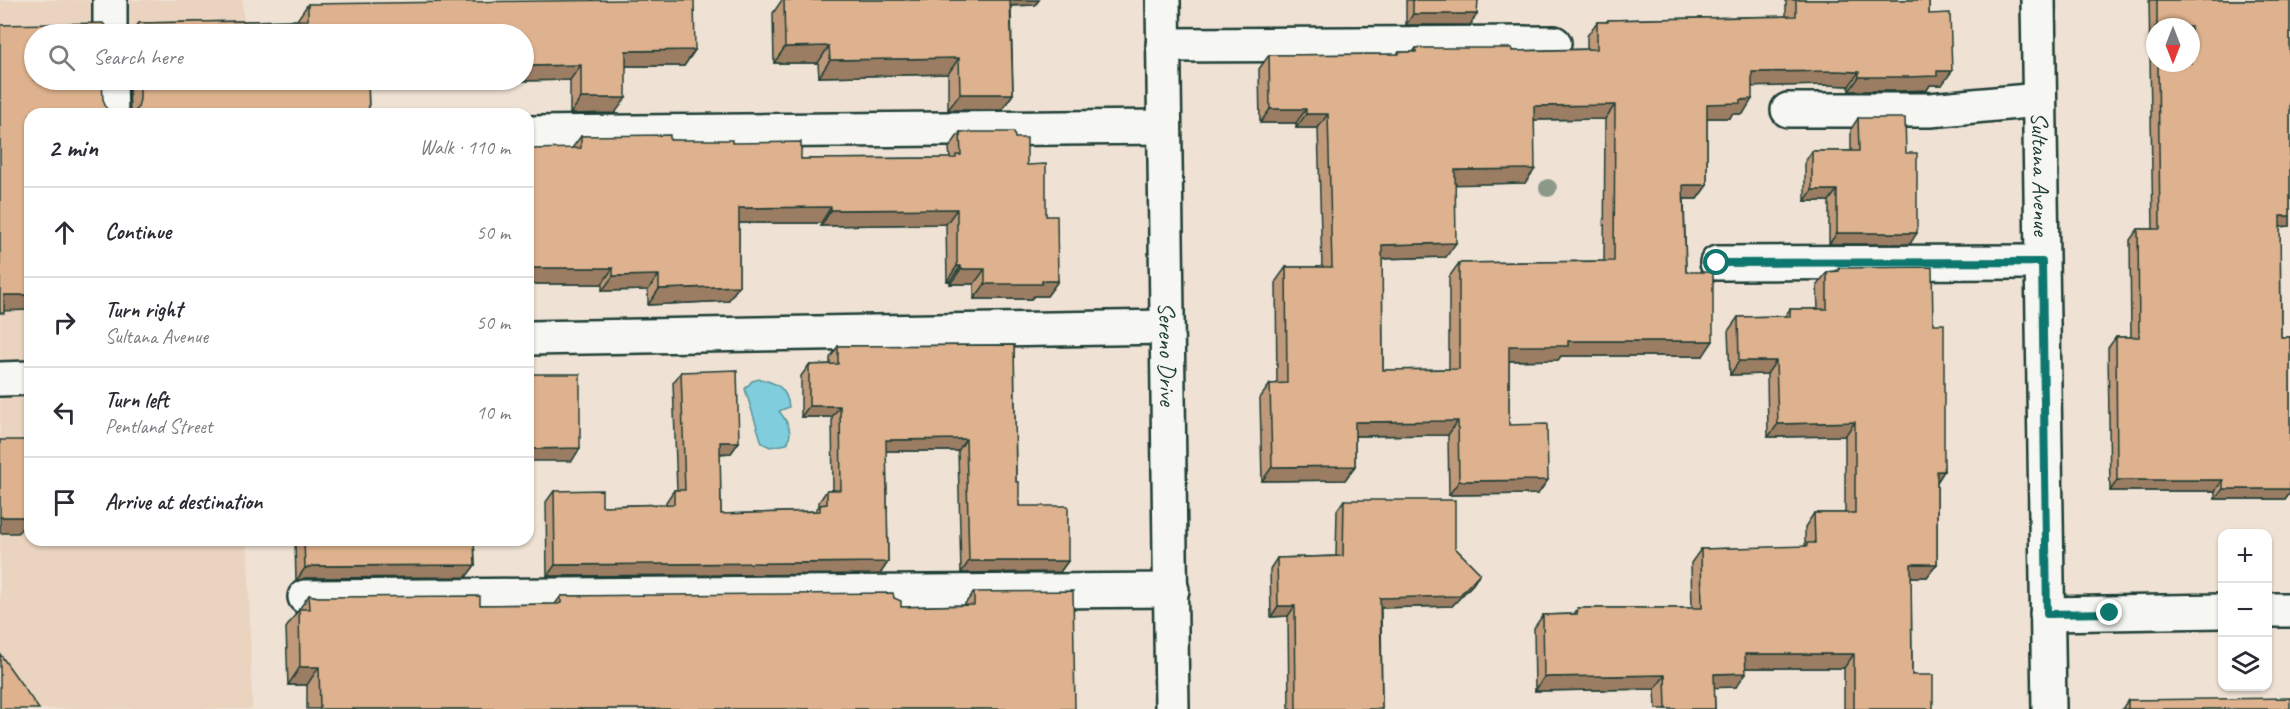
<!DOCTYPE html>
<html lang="en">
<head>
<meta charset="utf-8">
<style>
  body { margin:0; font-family:Caveat,sans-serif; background:#f2f2f3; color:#2b2b33 }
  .controls { position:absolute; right:18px; bottom:18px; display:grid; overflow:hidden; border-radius:12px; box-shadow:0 2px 4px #0004 }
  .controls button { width:54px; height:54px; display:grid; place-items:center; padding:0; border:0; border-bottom:2px solid #e1e1e2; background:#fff; color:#2b2b33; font:30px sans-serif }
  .compass { position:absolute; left:2146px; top:18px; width:54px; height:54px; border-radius:50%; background:#fff; box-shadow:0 2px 4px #0004; rotate:180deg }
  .stop { position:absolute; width:18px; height:18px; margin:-14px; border:4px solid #0f766e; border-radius:50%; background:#fff }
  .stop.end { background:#0f766e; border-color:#fff; box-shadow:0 2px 6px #0008 }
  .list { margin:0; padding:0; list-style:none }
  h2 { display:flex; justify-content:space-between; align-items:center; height:78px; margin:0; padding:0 24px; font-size:26px }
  h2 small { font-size:20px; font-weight:400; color:#7c7c81 }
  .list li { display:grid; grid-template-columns:39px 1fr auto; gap:18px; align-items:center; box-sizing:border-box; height:90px; padding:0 24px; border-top:2px solid #e1e1e2 }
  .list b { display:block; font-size:22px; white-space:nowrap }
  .list p { margin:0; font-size:20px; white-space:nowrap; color:#7c7c81 }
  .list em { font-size:20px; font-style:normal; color:#7c7c81 }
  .icon { flex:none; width:33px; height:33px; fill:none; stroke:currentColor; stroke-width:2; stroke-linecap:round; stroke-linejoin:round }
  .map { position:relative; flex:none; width:2290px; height:709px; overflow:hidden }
  .search { position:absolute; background:#fff; box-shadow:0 2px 4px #0004; left:24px; top:24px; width:510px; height:66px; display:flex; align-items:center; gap:15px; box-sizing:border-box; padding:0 21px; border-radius:33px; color:#7c7c81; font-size:22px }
  .panel { position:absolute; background:#fff; box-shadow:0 2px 4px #0004; left:24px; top:108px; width:510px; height:438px; border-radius:18px }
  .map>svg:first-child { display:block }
  .built { fill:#ead4bf }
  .water { fill:#80cedd; stroke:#599499; stroke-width:1.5 }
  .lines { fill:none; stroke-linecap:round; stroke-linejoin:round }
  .minor-casing { stroke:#1f3d34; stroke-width:38 }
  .minor { stroke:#f6f6f2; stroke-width:33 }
  .tree { fill:#8c9989 }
  .wall { fill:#bf997a; stroke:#1f3d34; stroke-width:1.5; fill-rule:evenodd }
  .shaded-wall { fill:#9b7d63; stroke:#1f3d34; stroke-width:1.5 }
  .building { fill:#deb28e; stroke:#1f3d34; stroke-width:1.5; fill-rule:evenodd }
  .route { stroke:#0f766e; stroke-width:8 }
  .labels { text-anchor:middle; stroke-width:4.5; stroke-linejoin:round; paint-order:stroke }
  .street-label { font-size:24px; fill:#1f3d34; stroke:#f6f6f2 }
</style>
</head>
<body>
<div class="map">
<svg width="2290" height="709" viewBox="0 0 2290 709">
  <rect width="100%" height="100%" fill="#efe2d4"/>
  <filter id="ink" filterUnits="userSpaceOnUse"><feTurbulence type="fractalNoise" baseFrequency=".0167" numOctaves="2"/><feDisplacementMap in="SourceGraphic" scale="12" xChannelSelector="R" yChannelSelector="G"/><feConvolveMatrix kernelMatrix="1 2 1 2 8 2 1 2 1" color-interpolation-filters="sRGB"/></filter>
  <g filter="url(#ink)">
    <path class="built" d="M0,0H243L244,34H34V80H244L245,114H30V540H248L252,709H0Z"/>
    <path class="water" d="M760,379C777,383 787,388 789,407L779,411C787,421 794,432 787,444L770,447L762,443L745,389L752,381Z"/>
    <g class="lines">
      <g class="minor-casing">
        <g id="minor">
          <path d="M110,0V34"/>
          <path id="s1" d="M1163,0L1172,709"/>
          <path id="s2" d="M2038,0L2049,709"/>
          <path d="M1163,45L1554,43"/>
          <path d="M110,80L111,114"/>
          <path d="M1788,110H1930L2039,100"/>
          <path d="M528,133L1164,127"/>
          <path d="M1717,263L2041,262"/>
          <path d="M528,338L1166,327"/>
          <path d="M0,379L30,378"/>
          <path d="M305,597L1172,590"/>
          <path d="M2268,610H2290"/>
          <path d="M2047,614L2222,611"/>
        </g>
      </g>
      <use href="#minor" class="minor"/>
    </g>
    <circle class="tree" cx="1548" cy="188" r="9"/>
    <g class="wall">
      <path d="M782,0H1039L1035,5L1011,6L1013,94L1002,110H948V74L819,77L818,63H774L773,13Z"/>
      <path d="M1406,0H1478L1470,25H1406Z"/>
      <path d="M1786,0H1929V14L1942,85H1930L1927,90L1896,91H1849V86L1827,85L1752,86L1743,114H1732L1730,118H1707V185L1697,199H1684L1686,272L1703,356H1561L1558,360L1509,361V425L1538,494L1449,495L1448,435L1355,436V466L1345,480L1262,481L1260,398L1270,384H1277L1276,281L1286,267H1322L1318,128H1296V123H1260L1259,69L1269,55L1397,54L1399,52H1413L1416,48L1512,51L1587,49V36L1597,22H1606L1608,20L1786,16ZM1605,119L1604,261L1459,263L1449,277V369L1383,370L1382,259L1446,257L1455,184L1525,183L1534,120Z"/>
      <path d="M2149,0H2290V226L2280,227L2281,337H2290V492L2285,499H2215V491H2110L2108,348L2116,337H2131L2130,240L2138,229H2153ZM2155,27H2191V63H2155Z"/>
      <path d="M308,4L695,50L684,66H626L615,113L570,114V80L463,82V80H524V34H130L139,23L297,20Z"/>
      <path d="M129,80H368L369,114H130Z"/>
      <path d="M1858,118L1910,244H1829V201H1805V162L1812,151H1851V129Z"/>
      <path d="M960,132L1015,138L1027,165L1046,216L1058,281L1047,296H1034L1031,299H974V284H950V281H947L946,224L821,226V223H739V286L728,301L648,305V290L602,291V284H528L572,148L581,136L732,143L801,159L950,158L949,148Z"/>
      <path d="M1839,268L1933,324L1944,471L1937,482V564L1927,577H1911L1912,675L1933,709H1844V668H1746L1736,687H1714L1715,709H1656L1655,689L1535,691L1534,628L1543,615L1574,614L1578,608H1692L1691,563L1701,549L1804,547L1805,545V527L1814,513H1845V436L1768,437L1767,374L1730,375L1728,331L1738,317L1785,316L1790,309H1818L1817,285L1827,272L1836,271Z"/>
      <path d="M1014,345L1016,482L1019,506L1068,561L1060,572L961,573L958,451H886L888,562L880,574L547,576L546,502L554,491L602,506L666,504V502L674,490H677L673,383L681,372L739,442L731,453L720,454L721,514L815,511L819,506V502L827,490H833L832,417H801V376L809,365L830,364V358L838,346Z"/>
      <path d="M1344,500L1455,548L1480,573L1473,584L1452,606L1381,608L1382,709H1289L1288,616L1271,617L1270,569L1277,558L1336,556L1337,510Z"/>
      <path d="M295,540H474L475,565L466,577L305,578L296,581Z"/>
      <path d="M974,592L1075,709H307V685H288L286,628L309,595L318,597L480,605L555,604L561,596L894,598L901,607L964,605Z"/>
      <path d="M2128,700L2290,709H2122Z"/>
    </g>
    <g class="shaded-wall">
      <path d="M1003,0H1039L1035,5L999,6Z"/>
      <path d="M1413,14H1477L1470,25H1406Z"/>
      <path d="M829,46L818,63H774L785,47Z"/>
      <path d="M695,50L684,66H615L626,51Z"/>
      <path d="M959,58L948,74L819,77L830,60Z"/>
      <path d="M581,65L570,80L463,82L464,80H524V66Z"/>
      <path d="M1837,71L1859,72L1849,86L1827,85L1743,87L1752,72Z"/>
      <path d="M1937,71H1952L1942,85H1930L1927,90L1896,91H1849L1859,77Z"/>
      <path d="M960,94H1013L1002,110H948Z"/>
      <path d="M581,98H626L615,113L570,114Z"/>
      <path d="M1752,99L1743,114H1732L1730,118H1697L1707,104Z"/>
      <path d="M1615,105L1605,119L1524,120L1534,106Z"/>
      <path d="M1270,109H1306L1296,123H1260Z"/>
      <path d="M1306,114H1328L1318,128H1296Z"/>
      <path d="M1535,169L1525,183L1445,185L1455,170Z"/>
      <path d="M1683,185H1707L1697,199H1673Z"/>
      <path d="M1812,190H1837L1829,201H1805Z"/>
      <path d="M831,207L821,223H728L739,208Z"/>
      <path d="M957,209L946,224L821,226L831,210Z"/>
      <path d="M2280,216H2290V226L2273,227Z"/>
      <path d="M1837,233H1917L1910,244H1829Z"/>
      <path d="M1456,243L1446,257L1372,259L1382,245Z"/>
      <path d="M957,266H961L950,281H947Z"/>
      <path d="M528,268H613L602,284H528Z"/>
      <path d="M961,269H985L974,284H950Z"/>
      <path d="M659,275L648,290L602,291L613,276Z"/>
      <path d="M1042,281H1058L1047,296H1034L1031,299H974L985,284Z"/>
      <path d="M739,286L728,301L648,305L659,289Z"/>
      <path d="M4,295H30V310L0,311Z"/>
      <path d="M1568,341H1713L1703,356H1561L1558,360L1499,361L1509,346Z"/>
      <path d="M1739,361H1776L1767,374L1730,375Z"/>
      <path d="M809,406H840L832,417H801Z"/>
      <path d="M1458,421L1448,435L1345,436L1355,422Z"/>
      <path d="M1855,422L1845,436L1768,437L1778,424Z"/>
      <path d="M966,439L958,451H878L886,440Z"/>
      <path d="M720,442H739L731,453L712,454Z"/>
      <path d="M580,448L572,461H528V449Z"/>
      <path d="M1355,466L1345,480L1262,481L1272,467Z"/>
      <path d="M1937,471H1944L1935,485Z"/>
      <path d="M1548,480L1538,494L1449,495L1459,481Z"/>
      <path d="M2117,480H2223L2215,491H2110Z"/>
      <path d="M2223,489H2290V492L2285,499H2215Z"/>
      <path d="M0,517H30L18,533H0Z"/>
      <path d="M969,561H1068L1060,572L961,573Z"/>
      <path d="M888,562L880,574L547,576L555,565Z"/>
      <path d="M1911,564H1937L1927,577H1901Z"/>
      <path d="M475,565L466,577L305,578L296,581L305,568L313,566Z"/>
      <path d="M1480,573L1473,584L1452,606L1373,608L1380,598Z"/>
      <path d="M1278,606H1295L1288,616L1271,617Z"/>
      <path d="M1745,654H1854L1844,668H1736Z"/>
      <path d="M300,667H319L307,685H288Z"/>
      <path d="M1746,673L1736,687L1705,688L1714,674Z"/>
      <path d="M1665,675L1655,689L1535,691L1544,677Z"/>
    </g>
    <g class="building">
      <path d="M626,0H694L695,50L626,51V98H581V65L524,66V34H131L137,28L139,23L308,20V4Z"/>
      <path d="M784,0H1010L1013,94H960L959,58L830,60L829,46L785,47Z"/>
      <path d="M1413,0H1478L1477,14H1413Z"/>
      <path d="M1796,0H1929V14L1950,13L1952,71H1937V76L1906,77H1859V72L1837,71L1752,72V99L1740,100V103L1707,104V185H1683L1686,272H1713V341H1568V346H1509V425L1547,424L1548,480L1459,481L1458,421L1355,422V466L1272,467L1270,384L1287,383L1286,267H1332L1328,114H1306V109H1270L1269,55L1399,54V52H1416V48H1512V51L1597,49V22H1608V20L1796,16ZM1615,105L1614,261L1459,263V369L1383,370L1382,245L1456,243L1455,170L1535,169L1534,106Z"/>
      <path d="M2157,0H2290V216H2280L2281,337H2290V489H2223V480H2117L2116,337H2139L2138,229H2160L2158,63H2191V27H2157Z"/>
      <path d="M103,23L111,34H34V80H102L103,99L106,108L112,114H30V295H4V313H0V25Z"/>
      <path d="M140,80H368L369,114H132L138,108L140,99Z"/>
      <path d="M1858,118H1905L1906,153H1917V233H1837V190H1812V151H1859Z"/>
      <path d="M960,132H1014L1015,138H1027V165L1046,164V216H1057L1058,281H1042V284H985V269H961V266H957V209L831,210V207L739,208V286L659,289V275L613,276V268H528V149L581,148V136L670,135V140H732V143L801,142V159L956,158V155H961Z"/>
      <path d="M1932,267L1933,324H1944V471H1937V564H1911L1912,675H1933V709H1854V654H1745L1746,673L1714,674L1715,709H1666L1665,675L1544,677L1543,615L1577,614L1578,608H1702L1701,549L1807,546V543H1815L1814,513H1855V422L1778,424L1776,361H1739L1738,317L1790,316V309H1827V272L1839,271V268Z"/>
      <path d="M1014,345L1016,482H1019V506H1068V561H969L966,439L886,440L888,562L555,565L554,491L602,490V506L674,504V490H685L681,372L737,370L739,442H720L721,514L820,511V505L827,504V490H841L840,406H809V365L838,364V346Z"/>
      <path d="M528,374H580V448L528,449Z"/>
      <rect x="0" y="440" width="30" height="77"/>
      <path d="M1344,500H1455V548L1480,573L1459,596L1380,598L1382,709H1296L1295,606H1278L1277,558L1343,556Z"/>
      <path d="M304,540H474L475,565L313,566L305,568Z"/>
      <path d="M1073,591L1075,709H320L319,667H300L299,609H310L309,595L318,597L480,596V605L558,604L561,603V596L893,593L894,598L901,601V607L974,605V592Z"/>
      <path d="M0,654L39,709H0Z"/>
      <path d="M2290,698V709H2128V700Z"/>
    </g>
  </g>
  <g class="lines" filter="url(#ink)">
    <path class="route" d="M1717,263L2042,262L2047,614L2110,613"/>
  </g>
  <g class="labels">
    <g class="street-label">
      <text dy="8" stroke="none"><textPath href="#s2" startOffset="174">Sultana Avenue</textPath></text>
      <text dy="8" stroke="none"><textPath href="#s1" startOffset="354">Sereno Drive</textPath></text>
    </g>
  </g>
</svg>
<div class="controls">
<button>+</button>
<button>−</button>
<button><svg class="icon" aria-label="layers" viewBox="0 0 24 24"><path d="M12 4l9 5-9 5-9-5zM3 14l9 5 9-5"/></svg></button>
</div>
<svg class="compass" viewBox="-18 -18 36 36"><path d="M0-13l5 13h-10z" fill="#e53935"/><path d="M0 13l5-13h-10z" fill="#7c7c81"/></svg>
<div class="stop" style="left:1717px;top:263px"></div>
<div class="stop end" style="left:2110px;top:613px"></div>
<div class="search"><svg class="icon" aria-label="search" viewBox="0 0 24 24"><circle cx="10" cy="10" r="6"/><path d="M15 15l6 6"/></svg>Search here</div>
<section class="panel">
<h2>2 min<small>Walk · 110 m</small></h2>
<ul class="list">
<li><svg class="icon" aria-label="ahead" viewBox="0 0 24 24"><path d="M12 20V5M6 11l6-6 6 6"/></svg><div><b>Continue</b></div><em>50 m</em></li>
<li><svg class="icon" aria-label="right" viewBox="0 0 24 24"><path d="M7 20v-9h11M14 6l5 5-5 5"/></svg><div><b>Turn right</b><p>Sultana Avenue</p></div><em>50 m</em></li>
<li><svg class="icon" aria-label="left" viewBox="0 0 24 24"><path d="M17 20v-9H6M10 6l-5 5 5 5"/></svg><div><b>Turn left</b><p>Pentland Street</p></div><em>10 m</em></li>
<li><svg class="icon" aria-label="arrive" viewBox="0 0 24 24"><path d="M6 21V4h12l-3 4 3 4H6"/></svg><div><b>Arrive at destination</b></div></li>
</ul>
</section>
</div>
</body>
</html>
